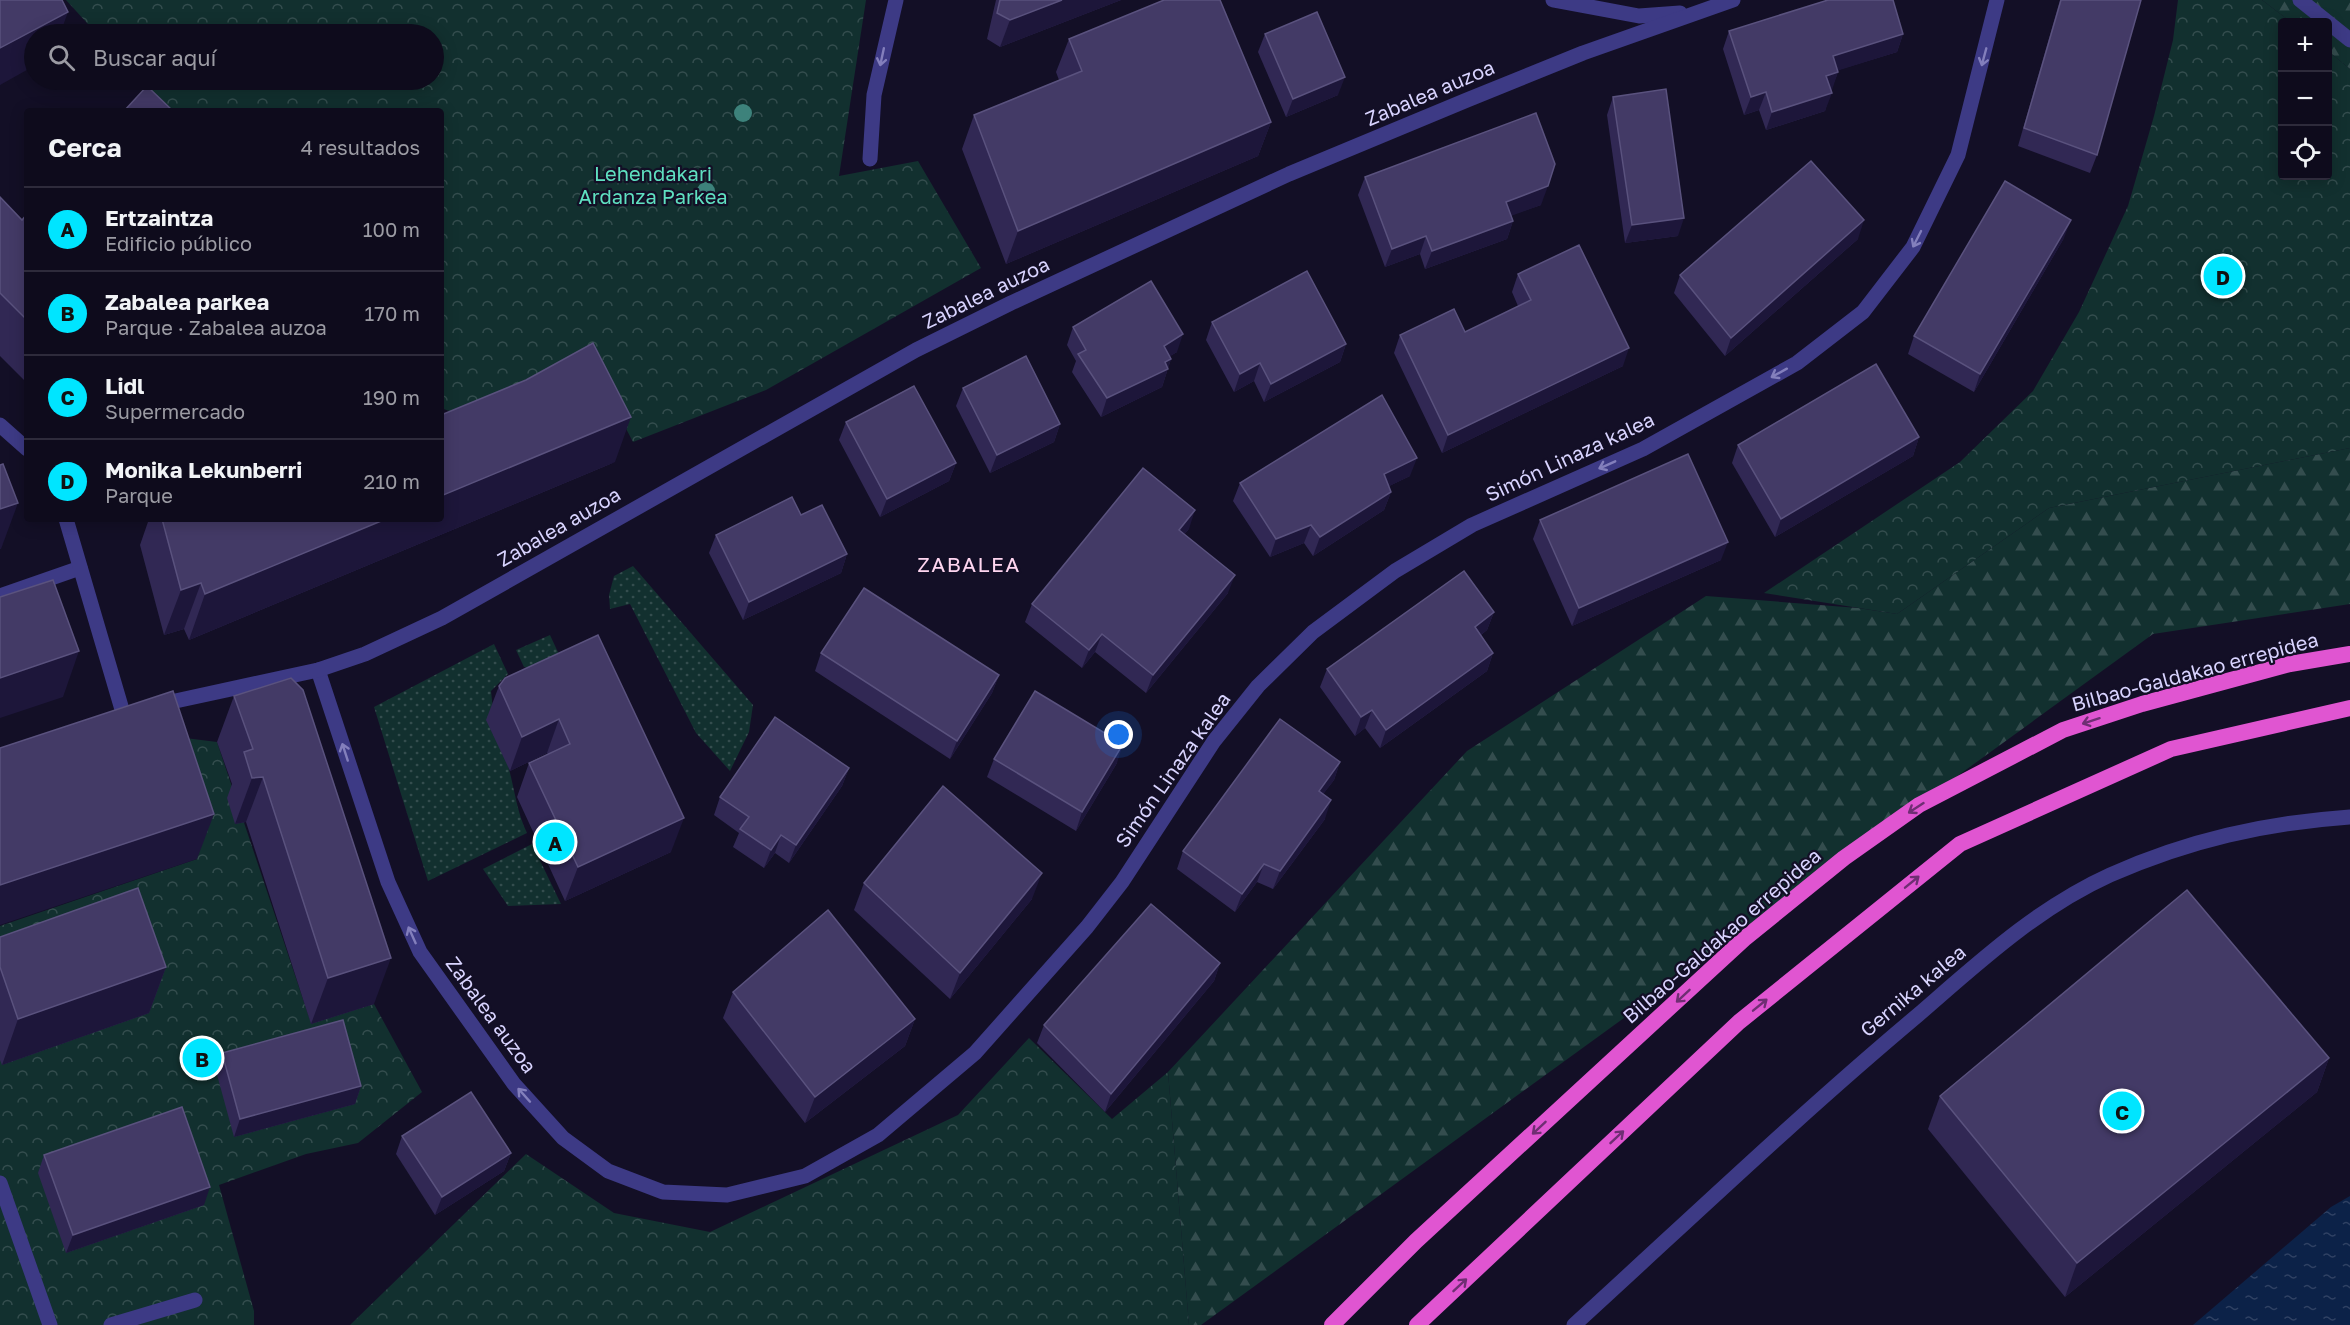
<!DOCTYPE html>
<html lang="es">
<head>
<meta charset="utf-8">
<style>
  body { margin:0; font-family:"Golos Text",sans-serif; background:#171425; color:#f1f3f6 }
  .controls { position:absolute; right:18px; top:18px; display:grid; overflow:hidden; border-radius:6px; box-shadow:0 3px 15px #0003 }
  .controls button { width:54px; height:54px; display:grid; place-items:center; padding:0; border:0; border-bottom:2px solid #2e2b3b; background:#0e0b1c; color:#f1f3f6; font:30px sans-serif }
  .you { position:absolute; left:1119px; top:735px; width:21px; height:21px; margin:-15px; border:4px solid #fff; border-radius:50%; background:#1a73e8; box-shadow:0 0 0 9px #1a73e833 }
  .badge { display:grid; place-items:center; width:39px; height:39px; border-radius:50%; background:#00e5ff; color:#111; font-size:20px; font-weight:700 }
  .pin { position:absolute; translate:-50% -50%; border:3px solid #fff; box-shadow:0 2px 6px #0006 }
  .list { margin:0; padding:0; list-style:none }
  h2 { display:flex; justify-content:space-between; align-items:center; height:78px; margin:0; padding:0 24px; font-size:26px }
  h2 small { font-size:20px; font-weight:400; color:#9b9ba3 }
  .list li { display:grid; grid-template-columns:39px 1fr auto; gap:18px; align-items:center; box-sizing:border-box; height:84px; padding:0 24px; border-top:2px solid #2e2b3b }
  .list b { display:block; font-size:22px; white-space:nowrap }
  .list p { margin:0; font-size:20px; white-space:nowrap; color:#9b9ba3 }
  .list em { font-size:20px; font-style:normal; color:#9b9ba3 }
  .icon { flex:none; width:33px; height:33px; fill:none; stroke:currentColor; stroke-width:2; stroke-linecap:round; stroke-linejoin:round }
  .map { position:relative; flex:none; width:2350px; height:1325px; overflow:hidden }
  .search { position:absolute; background:#0e0b1c; box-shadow:0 3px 15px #0003; left:24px; top:24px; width:420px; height:66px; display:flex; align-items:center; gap:15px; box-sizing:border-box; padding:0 21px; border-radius:33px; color:#9b9ba3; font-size:22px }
  .panel { position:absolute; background:#0e0b1c; box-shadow:0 3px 15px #0003; left:24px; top:108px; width:420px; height:414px; border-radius:6px }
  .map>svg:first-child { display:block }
  .grass { fill:url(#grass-dots) }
  .forest { fill:url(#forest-firs) }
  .park { fill:url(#park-crowns) }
  .water { fill:url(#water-ripples) }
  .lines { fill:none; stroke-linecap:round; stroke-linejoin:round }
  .pedestrian { stroke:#3d3a85; stroke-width:15 }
  .minor { stroke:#3d3a85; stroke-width:15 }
  .trunk { stroke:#e055d1; stroke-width:16 }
  .tree { fill:#3d827b }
  .wall { fill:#312854 }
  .shaded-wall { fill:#1d163a }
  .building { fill:#433a66; stroke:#5a527e; stroke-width:1.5 }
  .oneway { stroke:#837fbc }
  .oneway2 { stroke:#6f2e73 }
  .labels { text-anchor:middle; stroke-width:4.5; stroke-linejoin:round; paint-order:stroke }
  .street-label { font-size:20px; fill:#d9d4ff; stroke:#130f26 }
  .park-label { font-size:20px; fill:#5fe0c0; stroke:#130f26 }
  .neighbourhood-label { font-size:21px; letter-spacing:1.5px; fill:#ffd6f0; stroke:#130f26 }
</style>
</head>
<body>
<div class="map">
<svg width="2350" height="1325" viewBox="0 0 2350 1325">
  <defs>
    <pattern id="grass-dots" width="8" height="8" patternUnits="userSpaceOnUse" patternTransform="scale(1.5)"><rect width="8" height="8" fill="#12302f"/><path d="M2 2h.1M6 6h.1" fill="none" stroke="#344d4e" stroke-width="1.8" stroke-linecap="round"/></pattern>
    <pattern id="forest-firs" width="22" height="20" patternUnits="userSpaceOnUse" patternTransform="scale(1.5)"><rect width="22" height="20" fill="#12302f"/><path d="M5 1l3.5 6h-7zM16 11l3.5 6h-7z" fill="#344d4e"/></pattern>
    <pattern id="park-crowns" width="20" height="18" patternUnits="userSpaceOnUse" patternTransform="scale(1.5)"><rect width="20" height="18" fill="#12302f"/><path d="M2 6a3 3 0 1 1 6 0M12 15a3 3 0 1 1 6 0" fill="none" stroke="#344d4e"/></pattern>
    <pattern id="water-ripples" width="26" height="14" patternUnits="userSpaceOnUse" patternTransform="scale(1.5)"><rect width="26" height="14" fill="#0c2248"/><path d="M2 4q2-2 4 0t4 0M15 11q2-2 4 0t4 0" fill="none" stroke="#2f4163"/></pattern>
  </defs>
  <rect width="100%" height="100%" fill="#130f26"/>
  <g class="grass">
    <path d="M633,566L753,705L749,732L730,771L696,733L630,604L610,609L609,595L614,576Z"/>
    <path d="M550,635L569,676L524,667L516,650Z"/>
    <path d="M494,644L508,674L491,691C493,718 503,743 509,769C515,792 517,812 527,833L428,881L374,707Z"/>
    <path d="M532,844L561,904L508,906L483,869Z"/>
  </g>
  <g class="forest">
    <path d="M2262,0H2350V69L2328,51V22H2291Z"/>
    <path d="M2350,448V604L2153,634L1201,1325H1189L1168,1072L1467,751L1706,596L1858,608L1897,614L2049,508Z"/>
  </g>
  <g class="park">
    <path d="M66,0H866L839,176L918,161L981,268L766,390L633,442L591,361L463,416L441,408V111H170L140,80H434V34H97Z"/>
    <path d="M2178,0H2262L2291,22H2282V176H2328V51L2350,69V448L2049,508L1897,614L1764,593L1960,462L2033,391L2079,312L2128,206L2154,116L2173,40Z"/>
    <path d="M161,735L217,742L311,1023L374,1004L422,1092L358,1143L306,1154L219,1185L254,1311V1325H0V926L197,859Z"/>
    <path d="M1029,1038L1112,1119L1168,1072L1189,1325H350L526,1154L614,1213L710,1232L958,1115Z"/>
  </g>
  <path class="water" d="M2350,1196V1325H2193L2331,1207Z"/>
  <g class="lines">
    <path class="pedestrian" d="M0,596L80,568"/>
    <g class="minor">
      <path d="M1553,0L1639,16L1680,13"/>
      <path d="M2300,0L2350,40"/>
      <path d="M870,159L874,95L896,0"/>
      <path d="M0,425L27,449"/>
      <path d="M66,519L123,713"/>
      <path d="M318,670L388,882L420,952L514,1084L563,1138L608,1171L663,1192L727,1195L805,1176L878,1135L975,1053L1087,927L1122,882L1214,741L1258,686L1313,632L1395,571L1472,525L1643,449L1797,363L1863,312L1913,247L1958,155L1997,0"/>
      <path d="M157,705L318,670L365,654L442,618L916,350L1011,303L1289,174L1467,100L1583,53L1733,0"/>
      <path d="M0,1183L50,1325"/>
      <path d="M111,1325L195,1300"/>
      <path d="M1574,1325C1688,1221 1800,1114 1918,1015C1978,963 2037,908 2110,875C2189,840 2265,823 2350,817"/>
    </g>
    <g class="trunk">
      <path d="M1332,1325L1416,1241L1744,939L1844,858L1919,805L2063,730L2142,704L2290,664L2350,654"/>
      <path d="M1417,1325L1739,1022L1960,844L2171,749L2350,708"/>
    </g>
  </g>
  <g class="tree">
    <circle cx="743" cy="113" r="9"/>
    <circle cx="706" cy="191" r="9"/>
  </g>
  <g class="wall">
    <path d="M996,0H1121L1000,47L987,39Z"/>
    <path d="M2060,0H2141L2097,155L2090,173L2018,146Z"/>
    <path d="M1729,31L1903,34L1897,52L1838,70V72L1831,90L1825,111L1766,130L1759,110L1744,115L1723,49Z"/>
    <path d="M1265,34L1338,95L1286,117L1258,52Z"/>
    <path d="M1069,39L1271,122L1258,156L1006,264L962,149L974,115L1059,80L1056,72Z"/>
    <path d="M1613,97L1678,236L1625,243L1607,115Z"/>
    <path d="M1365,177L1541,205L1511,215L1513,221L1507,239L1425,269L1420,254L1385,267L1358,195Z"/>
    <path d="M0,197L22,220L27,214V383L0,356Z"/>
    <path d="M2064,238L1974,392L1908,354L1914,336Z"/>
    <path d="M1858,239L1725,356L1674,293L1680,275Z"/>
    <path d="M1518,274L1623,366L1442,453L1394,353L1400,335L1465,332L1518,306L1512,292Z"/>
    <path d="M1212,322L1346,344L1340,362L1264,402L1254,381L1234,392L1206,340Z"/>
    <path d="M1073,327L1177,352L1170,356L1171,359L1162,387L1101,417L1072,372L1076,361L1067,345Z"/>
    <path d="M963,388L1060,424L1054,442L990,473L956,406Z"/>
    <path d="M846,422L956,463L949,481L880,517L839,440Z"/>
    <path d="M1919,437L1913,456L1775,537L1732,463L1738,445Z"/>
    <path d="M615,462L189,640L184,629L164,635L140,545L149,519H441Z"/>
    <path d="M1410,476L1389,486L1391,492L1384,510L1313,556L1304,543L1270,557L1233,501L1240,483Z"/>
    <path d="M801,515L847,554L841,573L743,620L709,553L716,535Z"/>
    <path d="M1540,520L1721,560L1572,626L1533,539Z"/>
    <path d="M1189,529L1184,534L1228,593L1146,693L1095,652L1082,668L1025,622L1032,604Z"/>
    <path d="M1494,612L1487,630L1481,635L1493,653L1487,671L1380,748L1365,728L1355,736L1320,687L1327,669Z"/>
    <path d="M598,635L671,852L565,901L517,797L529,763L548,754L547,753L510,771L486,720L499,686Z"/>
    <path d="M821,653L999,675L992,693L950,759L815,671Z"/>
    <path d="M234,696L374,1004L311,1024L246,822L235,824L227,798L232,784L217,742Z"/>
    <path d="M994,759L1117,763L1076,831L987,777Z"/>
    <path d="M1340,762L1334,780L1323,794L1325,819L1273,889L1257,882L1235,912L1177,869L1183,851Z"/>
    <path d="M849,768L842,786L789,863L775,853L764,868L733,847L739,833L714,815L720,797Z"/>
    <path d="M864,883L1032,899L950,999L854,910Z"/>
    <path d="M0,937L166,967L149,1013L2,1065L0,1060Z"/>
    <path d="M1220,963L1214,981L1105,1112L1037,1043L1044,1025Z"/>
    <path d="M733,992L915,1019L905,1046L805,1123L723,1018Z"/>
    <path d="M222,1053L361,1086L355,1104L234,1137L216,1071Z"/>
    <path d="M2329,1058L2317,1092L2065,1297L1928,1129L1940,1096Z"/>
    <path d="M402,1136L511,1153L504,1171L435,1215L396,1154Z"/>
    <path d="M44,1155L204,1205L66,1253L38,1173Z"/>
  </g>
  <g class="shaded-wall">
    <path d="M1062,0H1121L1000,47L1010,20Z"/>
    <path d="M68,12L60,34H34V66L0,85V48Z"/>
    <path d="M1903,34L1897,52L1827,74L1833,56Z"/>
    <path d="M1838,72L1832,90L1820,94L1826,76Z"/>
    <path d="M1345,77L1338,95L1286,117L1293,99Z"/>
    <path d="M1766,92L1759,110L1744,115L1751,97Z"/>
    <path d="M1832,93L1825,111L1766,130L1772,112Z"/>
    <path d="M1271,122L1258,156L1006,264L1018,231Z"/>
    <path d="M1548,186L1541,205L1500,220L1506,202Z"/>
    <path d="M1684,218L1678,236L1625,243L1632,225Z"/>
    <path d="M1864,220L1858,239L1725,356L1731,338Z"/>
    <path d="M2071,220L2064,238L1974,392L1980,374Z"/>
    <path d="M1513,221L1507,239L1425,269L1432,251Z"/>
    <path d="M1426,236L1420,254L1385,267L1392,249Z"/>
    <path d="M1183,334L1177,352L1157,364L1164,346Z"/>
    <path d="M1346,344L1340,362L1264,402L1271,384Z"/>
    <path d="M1629,348L1623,366L1442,453L1448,435Z"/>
    <path d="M1171,359L1162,387L1101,417L1107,398L1165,362Z"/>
    <path d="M1260,363L1254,381L1234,392L1240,374Z"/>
    <path d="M631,417L615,462L189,640L205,594L386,519H441V496Z"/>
    <path d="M1060,424L1054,442L990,473L997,455Z"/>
    <path d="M1919,437L1913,456L1775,537L1781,519Z"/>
    <path d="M1417,458L1410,476L1377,492L1384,474Z"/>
    <path d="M956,463L949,481L880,517L887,499Z"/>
    <path d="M1391,492L1384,510L1313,556L1320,537Z"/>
    <path d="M18,503L1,549H0V509Z"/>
    <path d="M1195,510L1189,529L1172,548L1179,530Z"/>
    <path d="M1311,525L1304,543L1270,557L1276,539Z"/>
    <path d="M1728,542L1721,560L1572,626L1579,608Z"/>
    <path d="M847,554L841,573L743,620L749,602Z"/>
    <path d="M1235,575L1228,593L1146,693L1153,675Z"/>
    <path d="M201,583L184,629L164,635L181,590Z"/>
    <path d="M1494,612L1487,630L1468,645L1475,627Z"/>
    <path d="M1102,634L1095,652L1082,668L1089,650Z"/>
    <path d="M79,651L63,697L0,718V678Z"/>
    <path d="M1493,653L1487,671L1380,748L1386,730Z"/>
    <path d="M999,675L992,693L950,759L957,741Z"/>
    <path d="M1372,710L1365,728L1355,736L1361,717Z"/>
    <path d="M559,719L547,753L510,771L522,737Z"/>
    <path d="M1123,744L1117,763L1076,831L1082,812Z"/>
    <path d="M1340,762L1334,780L1312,809L1319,791Z"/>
    <path d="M849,768L842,786L789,863L796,845Z"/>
    <path d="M263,777L246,822L235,824L252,778Z"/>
    <path d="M1331,800L1325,819L1273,889L1280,871Z"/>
    <path d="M214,814L197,859L0,925V885Z"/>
    <path d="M684,818L671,852L565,901L578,867Z"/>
    <path d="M781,835L775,853L764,868L771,850Z"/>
    <path d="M1264,864L1257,882L1235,912L1242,894Z"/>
    <path d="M1042,873L1032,899L950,999L960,973Z"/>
    <path d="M391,958L374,1004L311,1024L328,978Z"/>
    <path d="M1220,963L1214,981L1105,1112L1111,1094Z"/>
    <path d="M166,967L149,1013L2,1065L18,1019Z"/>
    <path d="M915,1019L905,1046L805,1123L815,1097Z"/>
    <path d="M2329,1058L2317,1092L2065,1297L2077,1263Z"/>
    <path d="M361,1086L355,1104L234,1137L240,1119Z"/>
    <path d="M511,1153L504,1171L435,1215L442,1197Z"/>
    <path d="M210,1187L204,1205L66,1253L73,1235Z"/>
  </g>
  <g class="building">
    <path d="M0,0H62L68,12L0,48Z"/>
    <path d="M1000,0H1062L1010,20L997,13Z"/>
    <path d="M1164,0H1220L1271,122L1018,231L974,115L1082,71L1069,39Z"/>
    <path d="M1828,0H1893L1903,34L1833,56L1838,72L1826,76L1832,93L1772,112L1766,92L1751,97L1729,31Z"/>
    <path d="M2061,0H2141L2097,155L2024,128Z"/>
    <path d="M1317,12L1345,77L1293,99L1265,34Z"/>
    <path d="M147,86L173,111H124Z"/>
    <path d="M1666,89L1684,218L1632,225L1613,97Z"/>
    <path d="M1536,113L1555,164L1548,186L1506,202L1513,221L1432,251L1426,236L1392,249L1365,177Z"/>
    <path d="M1811,161L1864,220L1731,338L1680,275Z"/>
    <path d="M2005,181L2071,220L1980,374L1914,336Z"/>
    <path d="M0,197L22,220L27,214V320L0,293Z"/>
    <path d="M1579,245L1629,348L1448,435L1400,335L1454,309L1465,332L1531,300L1518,274Z"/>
    <path d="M1307,271L1346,344L1271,384L1260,363L1240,374L1212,322Z"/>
    <path d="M1151,281L1183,334L1164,346L1171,359L1165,362L1168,369L1107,398L1078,354L1086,350L1073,327Z"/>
    <path d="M593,343L631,417L441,496V415L526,380Z"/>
    <path d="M1026,356L1060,424L997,455L963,388Z"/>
    <path d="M1876,364L1919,437L1781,519L1738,445Z"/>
    <path d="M914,386L956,463L887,499L846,422Z"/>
    <path d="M1382,395L1417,458L1384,474L1391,492L1320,537L1311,525L1276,539L1240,483Z"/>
    <path d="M1688,454L1728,542L1579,608L1540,520Z"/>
    <path d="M3,464L18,503L0,509V465Z"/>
    <path d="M1143,468L1195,510L1179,530L1235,575L1153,675L1102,634L1089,650L1032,604Z"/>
    <path d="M792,497L801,515L822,505L847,554L749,602L716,535Z"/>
    <path d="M162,519H386L205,594L201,583L181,590Z"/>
    <path d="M1464,571L1494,612L1475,627L1493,653L1386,730L1372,710L1361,717L1327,669Z"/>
    <path d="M53,580L79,651L0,678V597Z"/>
    <path d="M864,588L999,675L957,741L821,653Z"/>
    <path d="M598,635L684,818L578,867L529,763L570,744L559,719L522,737L499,686L505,678Z"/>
    <path d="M291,678L303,690L391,958L328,978L263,777L252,778L244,752L253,749L234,696Z"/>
    <path d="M173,691L214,814L0,885V748Z"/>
    <path d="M1035,691L1123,744L1082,812L994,759Z"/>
    <path d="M775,717L849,768L796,845L781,835L771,850L740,829L749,817L720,797Z"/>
    <path d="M1280,719L1340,762L1319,791L1331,800L1280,871L1264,864L1242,894L1183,851Z"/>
    <path d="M943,786L1042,873L960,973L864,883Z"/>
    <path d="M138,888L166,967L18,1019L0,967V937Z"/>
    <path d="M2187,890L2329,1058L2077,1263L1940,1096Z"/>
    <path d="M1151,904L1220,963L1111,1094L1044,1025Z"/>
    <path d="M828,910L915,1019L815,1097L733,992Z"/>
    <path d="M343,1020L361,1086L240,1119L222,1053Z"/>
    <path d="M471,1092L511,1153L442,1197L402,1136Z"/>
    <path d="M182,1107L210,1187L73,1235L44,1155Z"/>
  </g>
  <defs><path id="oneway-shaft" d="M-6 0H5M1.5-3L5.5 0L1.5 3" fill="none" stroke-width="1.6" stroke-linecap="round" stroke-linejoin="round" transform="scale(1.5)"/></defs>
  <g class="oneway">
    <use href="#oneway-shaft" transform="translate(882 57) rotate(102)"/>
    <use href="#oneway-shaft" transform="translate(1984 57) rotate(105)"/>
    <use href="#oneway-shaft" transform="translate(1917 239) rotate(117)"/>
    <use href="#oneway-shaft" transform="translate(1779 373) rotate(151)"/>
    <use href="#oneway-shaft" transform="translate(1607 465) rotate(156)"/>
    <use href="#oneway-shaft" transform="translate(345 752) rotate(-108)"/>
    <use href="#oneway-shaft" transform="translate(412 935) rotate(-114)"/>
    <use href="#oneway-shaft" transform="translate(524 1095) rotate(-132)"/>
  </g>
  <g class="oneway2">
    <use href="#oneway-shaft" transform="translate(2091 721) rotate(162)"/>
    <use href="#oneway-shaft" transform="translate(1916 808) rotate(147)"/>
    <use href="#oneway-shaft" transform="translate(1912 882) rotate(-39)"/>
    <use href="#oneway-shaft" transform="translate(1683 996) rotate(137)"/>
    <use href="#oneway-shaft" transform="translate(1760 1005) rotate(-39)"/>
    <use href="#oneway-shaft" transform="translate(1539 1128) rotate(137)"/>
    <use href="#oneway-shaft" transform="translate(1617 1137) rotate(-43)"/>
    <use href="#oneway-shaft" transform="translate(1460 1285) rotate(-43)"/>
  </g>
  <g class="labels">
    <g class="street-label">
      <text transform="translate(1430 93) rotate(-23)" y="7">Zabalea auzoa</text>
      <text transform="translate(986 293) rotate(-26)" y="7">Zabalea auzoa</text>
      <text transform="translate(1570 457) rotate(-25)" y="7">Simón Linaza kalea</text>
      <text transform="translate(559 527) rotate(-30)" y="7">Zabalea auzoa</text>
      <text transform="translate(2195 672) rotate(-15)" y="7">Bilbao-Galdakao errepidea</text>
      <text transform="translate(1173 770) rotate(-55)" y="7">Simón Linaza kalea</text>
      <text transform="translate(1722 936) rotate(-41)" y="7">Bilbao-Galdakao errepidea</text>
      <text transform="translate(1913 991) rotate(-40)" y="7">Gernika kalea</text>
      <text transform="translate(491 1015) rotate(54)" y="7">Zabalea auzoa</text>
    </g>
    <g class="park-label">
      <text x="653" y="181">Lehendakari<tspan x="653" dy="23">Ardanza Parkea</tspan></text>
    </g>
    <g class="neighbourhood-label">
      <text x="969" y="572">ZABALEA</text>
    </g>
  </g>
</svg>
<div class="controls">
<button>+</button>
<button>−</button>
<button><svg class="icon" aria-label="locate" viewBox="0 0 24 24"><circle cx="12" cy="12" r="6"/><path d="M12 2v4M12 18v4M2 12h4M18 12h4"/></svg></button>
</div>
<div class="you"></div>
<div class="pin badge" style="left:555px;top:842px">A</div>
<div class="pin badge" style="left:202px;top:1058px">B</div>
<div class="pin badge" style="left:2122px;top:1111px">C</div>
<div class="pin badge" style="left:2223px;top:276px">D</div>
<div class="search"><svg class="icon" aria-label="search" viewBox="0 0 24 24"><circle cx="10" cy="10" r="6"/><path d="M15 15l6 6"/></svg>Buscar aquí</div>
<section class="panel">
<h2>Cerca<small>4 resultados</small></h2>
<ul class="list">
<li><span class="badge">A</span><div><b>Ertzaintza</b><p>Edificio público</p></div><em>100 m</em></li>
<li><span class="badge">B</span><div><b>Zabalea parkea</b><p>Parque · Zabalea auzoa</p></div><em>170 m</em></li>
<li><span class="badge">C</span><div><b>Lidl</b><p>Supermercado</p></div><em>190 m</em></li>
<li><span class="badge">D</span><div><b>Monika Lekunberri</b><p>Parque</p></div><em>210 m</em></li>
</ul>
</section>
</div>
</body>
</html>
